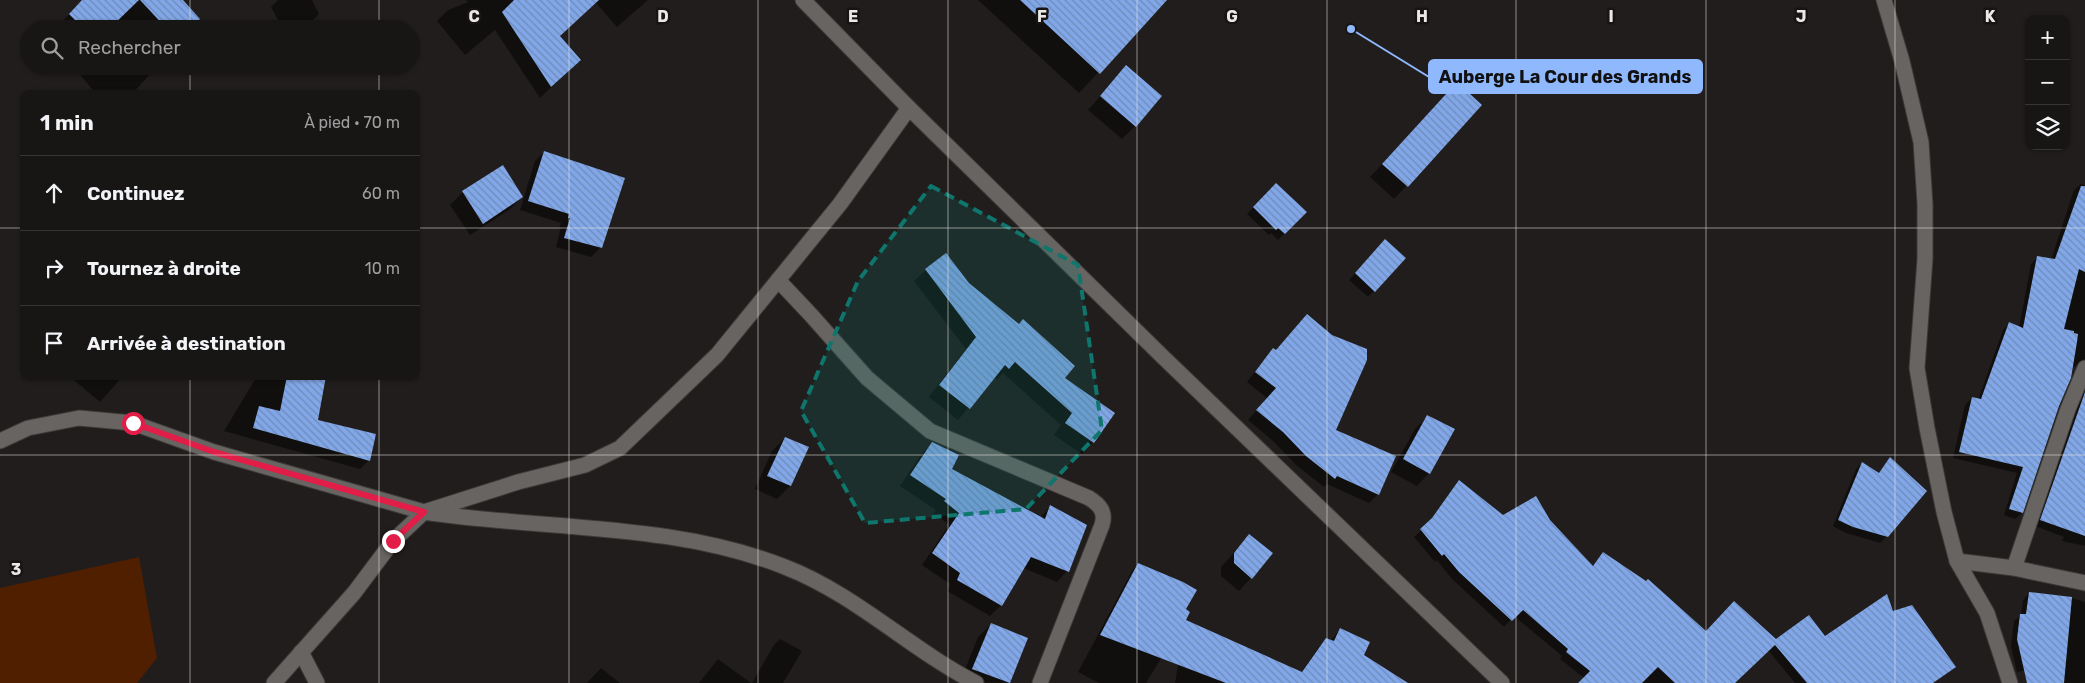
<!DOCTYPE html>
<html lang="fr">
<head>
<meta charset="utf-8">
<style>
  body { margin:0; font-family:Rubik,sans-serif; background:#252322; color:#f1f3f6 }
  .controls { position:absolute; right:15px; top:15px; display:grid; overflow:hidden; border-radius:10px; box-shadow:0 1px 4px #0004 }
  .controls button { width:45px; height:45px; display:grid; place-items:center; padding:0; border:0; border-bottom:1px solid #363534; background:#181615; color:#f1f3f6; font:25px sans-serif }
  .stop { position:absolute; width:15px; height:15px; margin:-11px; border:4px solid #e11d48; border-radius:50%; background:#fff }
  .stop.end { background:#e11d48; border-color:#fff; box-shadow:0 1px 5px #0008 }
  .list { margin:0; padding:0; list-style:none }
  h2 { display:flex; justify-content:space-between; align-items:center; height:65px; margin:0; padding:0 20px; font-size:21px }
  h2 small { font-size:16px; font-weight:400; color:#9f9fa0 }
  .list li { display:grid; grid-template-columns:32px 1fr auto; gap:15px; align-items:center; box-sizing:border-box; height:75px; padding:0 20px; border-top:1px solid #363534 }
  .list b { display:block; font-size:19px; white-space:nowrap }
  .list em { font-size:16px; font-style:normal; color:#9f9fa0 }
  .icon { flex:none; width:28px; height:28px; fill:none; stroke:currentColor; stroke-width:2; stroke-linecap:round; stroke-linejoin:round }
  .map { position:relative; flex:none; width:2085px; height:683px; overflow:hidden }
  .search { position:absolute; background:#181615; box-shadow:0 1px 4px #0004; left:20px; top:20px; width:400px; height:55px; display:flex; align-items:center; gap:12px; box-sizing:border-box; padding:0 18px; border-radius:28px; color:#9f9fa0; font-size:19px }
  .panel { position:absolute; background:#181615; box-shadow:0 1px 4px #0004; left:20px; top:90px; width:400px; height:290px; border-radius:10px }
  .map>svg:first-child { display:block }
  .green { fill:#4f1f00 }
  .shadow { fill:#0007 }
  .building { fill:url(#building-back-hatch) }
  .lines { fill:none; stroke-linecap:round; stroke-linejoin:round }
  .minor-casing { stroke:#3c3a38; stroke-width:17 }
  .minor { stroke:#686462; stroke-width:15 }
  .route { stroke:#e11d48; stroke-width:6 }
  .marked { fill:#0f766e; fill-opacity:0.2; stroke:#0f766e; stroke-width:4; stroke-dasharray:10 6; stroke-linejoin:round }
  .grid { fill:none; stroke:#ebe9e8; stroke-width:1; stroke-opacity:0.55 }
  .grid-label { font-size:16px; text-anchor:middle; font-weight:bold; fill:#ebe9e8; stroke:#171413; stroke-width:5; stroke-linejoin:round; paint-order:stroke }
  .leader { fill:none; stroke:#8fb8fd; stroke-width:2 }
  .callout-dot { fill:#8fb8fd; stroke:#171413; stroke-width:2 }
  .callout { fill:#8fb8fd; stroke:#8fb8fd; stroke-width:2 }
  .callout-label { font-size:18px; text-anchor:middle; font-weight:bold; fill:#111 }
</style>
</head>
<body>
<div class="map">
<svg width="2085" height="683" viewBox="0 0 2085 683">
  <defs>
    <pattern id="building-back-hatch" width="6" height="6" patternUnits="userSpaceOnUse" patternTransform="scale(1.25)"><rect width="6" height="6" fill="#81a7e8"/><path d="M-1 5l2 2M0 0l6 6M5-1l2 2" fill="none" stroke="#6f8ab7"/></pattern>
  </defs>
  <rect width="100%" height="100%" fill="#201d1c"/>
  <path class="green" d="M139,557L157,658L137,683H0V588Z"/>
  <g class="shadow">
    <path d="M83,0H181L190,29H67L61,23Z"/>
    <path d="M312,0L319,14L313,20L297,29H283L271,7L278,0Z"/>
    <path d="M466,0H648L617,27L596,3L558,37L580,60L540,98L495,30L465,55L437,21L448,10L468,2Z"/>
    <path d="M978,0H1166L1079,93Z"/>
    <path d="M81,66H157L132,94H96L77,71Z"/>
    <path d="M1126,67L1135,126L1122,139L1088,110Z"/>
    <path d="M1457,84L1480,106L1394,199L1370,177Z"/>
    <path d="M544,152L600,248L591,257L556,247L561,227H559L561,223L520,210L535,161Z"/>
    <path d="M1276,184L1305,212L1278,240L1271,233L1269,235L1247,214Z"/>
    <path d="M2081,184L2085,185V369L2082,366H2074L2058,405L2022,513L2015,519L2004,515L2017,473L1953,458L1965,405L1972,398L1978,400L2003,330L2009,324L2019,328L2031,264L2037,258L2051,260L2074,190Z"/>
    <path d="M463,192L522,197L509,210L470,235L450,205Z"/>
    <path d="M1379,247L1374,291L1368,297L1349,280Z"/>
    <path d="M926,270L969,284L1018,325L1063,378L1093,442L1082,454L1054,435L1061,425L1003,373L997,379L994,377L958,420L929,397L966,349L914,281Z"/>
    <path d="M1273,349L1378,494L1369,503L1327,484L1324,487L1296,465L1274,442L1248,420L1267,398L1247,382Z"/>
    <path d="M69,376H123L100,402Z"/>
    <path d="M257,376H325L316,421L369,460L360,469L224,431Z"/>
    <path d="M2085,386V546L2062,541L2064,537L2035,526L2071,420Z"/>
    <path d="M1428,416L1429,473L1417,486L1391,472L1415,429Z"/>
    <path d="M785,438L807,448L790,486L777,499L755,489L772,451Z"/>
    <path d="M932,444L950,469L1040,518L1050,507L1067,571L1057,582L1023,568L1001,605L990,616L947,591L950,584L922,565L949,525L934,513L936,510L900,486L921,455Z"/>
    <path d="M1890,458L1887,536L1880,543L1846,533L1833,526L1856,469L1862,463L1878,474Z"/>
    <path d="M1459,482L1503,516L1549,521L1592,567L1603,553L1706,633L1776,641L1824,638L1893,613L1955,667L1934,683H1795L1768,650L1734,683H1580L1584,678L1560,659L1562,656L1514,616L1504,627L1452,579L1437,560L1435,562L1414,537L1426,526Z"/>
    <path d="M1249,536L1251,578L1239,591L1221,576V567Z"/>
    <path d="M1138,564L1189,612L1146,683H1099L1078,672L1132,571Z"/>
    <path d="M2029,593L2068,597L2085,602V683H2050L2045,665L2017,672L2011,646L2014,621L2021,615L2023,600Z"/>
    <path d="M991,624L1026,639L1008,683L960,682L978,637Z"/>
    <path d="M1184,630L1288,683H1175Z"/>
    <path d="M1340,630L1363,656L1404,683H1294L1318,648L1327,639L1330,641Z"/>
    <path d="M780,639L802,651L783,683H752L774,645Z"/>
    <path d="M718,659L751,683H699Z"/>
    <path d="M601,668L620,683H587Z"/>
  </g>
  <g class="building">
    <path d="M82,0H139L109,29H84L69,14Z"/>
    <path d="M140,0H183L200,19L191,29H167Z"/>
    <path d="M514,0H599L560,36L581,60L551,87L502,12Z"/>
    <path d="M1020,0H1167L1100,74Z"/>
    <path d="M1126,65L1162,96L1136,127L1100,96Z"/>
    <path d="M1457,82L1482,105L1408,187L1382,164Z"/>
    <path d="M544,151L625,178L602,248L564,238L570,218H568L569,214L528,201Z"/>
    <path d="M503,165L523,197L483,224L462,191Z"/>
    <path d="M1276,183L1307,212L1285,234L1278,228L1276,230L1253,207Z"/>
    <path d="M2081,186H2085V272L2079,269L2064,329L2074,331V333L2078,334L2077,342L2071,378L2059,406L2023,513L2009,509L2023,467L1959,452L1972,397L1981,399L2009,322L2023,328L2037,256L2055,259Z"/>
    <path d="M1385,239L1406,258L1375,292L1355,273Z"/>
    <path d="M946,253L969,283L1019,324L1023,319L1075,366L1065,378L1115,413L1094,443L1065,423L1072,413L1015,362L1009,369L1005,365L970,409L939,385L976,337L925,269Z"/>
    <path d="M1307,314L1332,335L1367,349V360L1336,430L1396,456L1379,495L1337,476L1335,479L1306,456L1283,432L1256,410L1276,388L1255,372L1273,348L1276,350Z"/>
    <path d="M287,376H326L318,420L376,434L370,461L253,428L259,406L280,411Z"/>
    <path d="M2085,392V536L2040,520Z"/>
    <path d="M1427,415L1455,429L1430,474L1403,459Z"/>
    <path d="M785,437L809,447L791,486L767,476Z"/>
    <path d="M932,442L959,455L952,469L1045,519L1050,505L1087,525L1069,572L1031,557L1002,606L957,580L960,573L932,553L959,513L944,501L946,499L910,475Z"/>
    <path d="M1890,457L1927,491L1888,537L1853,527L1838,520L1862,462L1879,473Z"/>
    <path d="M1459,480L1503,515L1536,496L1550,520L1593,566L1603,552L1646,581L1648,579L1706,631L1734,601L1776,639L1809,615L1825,636L1887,594L1893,611L1912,605L1956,667L1933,683H1807L1775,645L1735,683H1675L1658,667L1642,683H1578L1590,671L1566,652L1568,649L1523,610L1512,621L1459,572L1444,554L1442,556L1420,529L1432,518Z"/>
    <path d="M1249,534L1273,553L1252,579L1234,563V553Z"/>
    <path d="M1138,563L1183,582L1197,590L1186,609L1190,612L1186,620L1302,672L1326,638L1334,641L1340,628L1370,642L1364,655L1408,683H1226L1100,635Z"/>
    <path d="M2029,592L2072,597L2064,683H2027L2017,639L2020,614H2026Z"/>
    <path d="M991,623L1028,638L1010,683L972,669Z"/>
  </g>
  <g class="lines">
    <g class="minor-casing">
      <g id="minor">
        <path d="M803,0L909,108L1164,358L1502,683"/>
        <path d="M1884,0L1902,61L1921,142L1925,204V259L1917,368L1927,428L1944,512L1957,561L1987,613L2010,683"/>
        <path d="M778,280L811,315L867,378L930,431L1089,498C1100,505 1106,512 1102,525L1040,683"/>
        <path d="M0,441L28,428L79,418L133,423L214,452L424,512L518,482L585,465L620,448L717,355L840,204L909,108"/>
        <path d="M1957,561L2014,568L2085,583"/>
        <path d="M2014,568L2068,409L2085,368"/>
        <path d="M301,652L317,683"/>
        <path d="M274,683L354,593L393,541L424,512C543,530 672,522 785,567C855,594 910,649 976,683"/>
      </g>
    </g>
    <use href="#minor" class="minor"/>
  </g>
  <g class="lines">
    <path class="route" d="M133,423L214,452L424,512L393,541"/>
  </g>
  <path class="marked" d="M931,186L1078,265L1102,430L1026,509L865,523L801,411L858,281Z"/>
  <path class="grid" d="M190,0V29M379,0V29M569,0V683M758,0V683M948,0V683M1137,0V683M1327,0V683M1516,0V683M1706,0V683M1895,0V683M190,66V94M379,66V94M0,228H24M416,228H2085M190,376V683M379,376V683M0,455H2085"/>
  <g class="grid-label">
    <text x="474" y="22">C</text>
    <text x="663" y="22">D</text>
    <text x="853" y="22">E</text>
    <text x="1042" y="22">F</text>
    <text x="1232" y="22">G</text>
    <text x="1422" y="22">H</text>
    <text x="1611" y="22">I</text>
    <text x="1801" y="22">J</text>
    <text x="1990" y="22">K</text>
    <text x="16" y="575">3</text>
  </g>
  <path class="leader" d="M1351 29L1429 77"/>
  <circle class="callout-dot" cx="1351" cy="29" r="5"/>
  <rect class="callout" x="1429" y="60" width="273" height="33" rx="5"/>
  <g class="callout-label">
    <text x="1565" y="83">Auberge La Cour des Grands</text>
  </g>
</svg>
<div class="controls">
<button>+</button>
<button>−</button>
<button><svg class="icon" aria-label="layers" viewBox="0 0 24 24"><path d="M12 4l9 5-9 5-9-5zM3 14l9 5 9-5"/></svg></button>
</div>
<div class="stop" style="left:133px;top:423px"></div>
<div class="stop end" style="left:393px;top:541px"></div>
<div class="search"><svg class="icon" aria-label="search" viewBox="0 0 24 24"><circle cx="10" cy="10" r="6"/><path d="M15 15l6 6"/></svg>Rechercher</div>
<section class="panel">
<h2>1 min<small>À pied · 70 m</small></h2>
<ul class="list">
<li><svg class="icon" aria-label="ahead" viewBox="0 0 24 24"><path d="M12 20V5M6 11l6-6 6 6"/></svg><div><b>Continuez</b></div><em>60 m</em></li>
<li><svg class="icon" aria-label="right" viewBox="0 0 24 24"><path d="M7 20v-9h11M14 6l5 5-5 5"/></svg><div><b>Tournez à droite</b></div><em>10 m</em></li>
<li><svg class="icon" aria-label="arrive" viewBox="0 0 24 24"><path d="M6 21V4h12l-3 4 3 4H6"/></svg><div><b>Arrivée à destination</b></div></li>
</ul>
</section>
</div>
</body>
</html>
